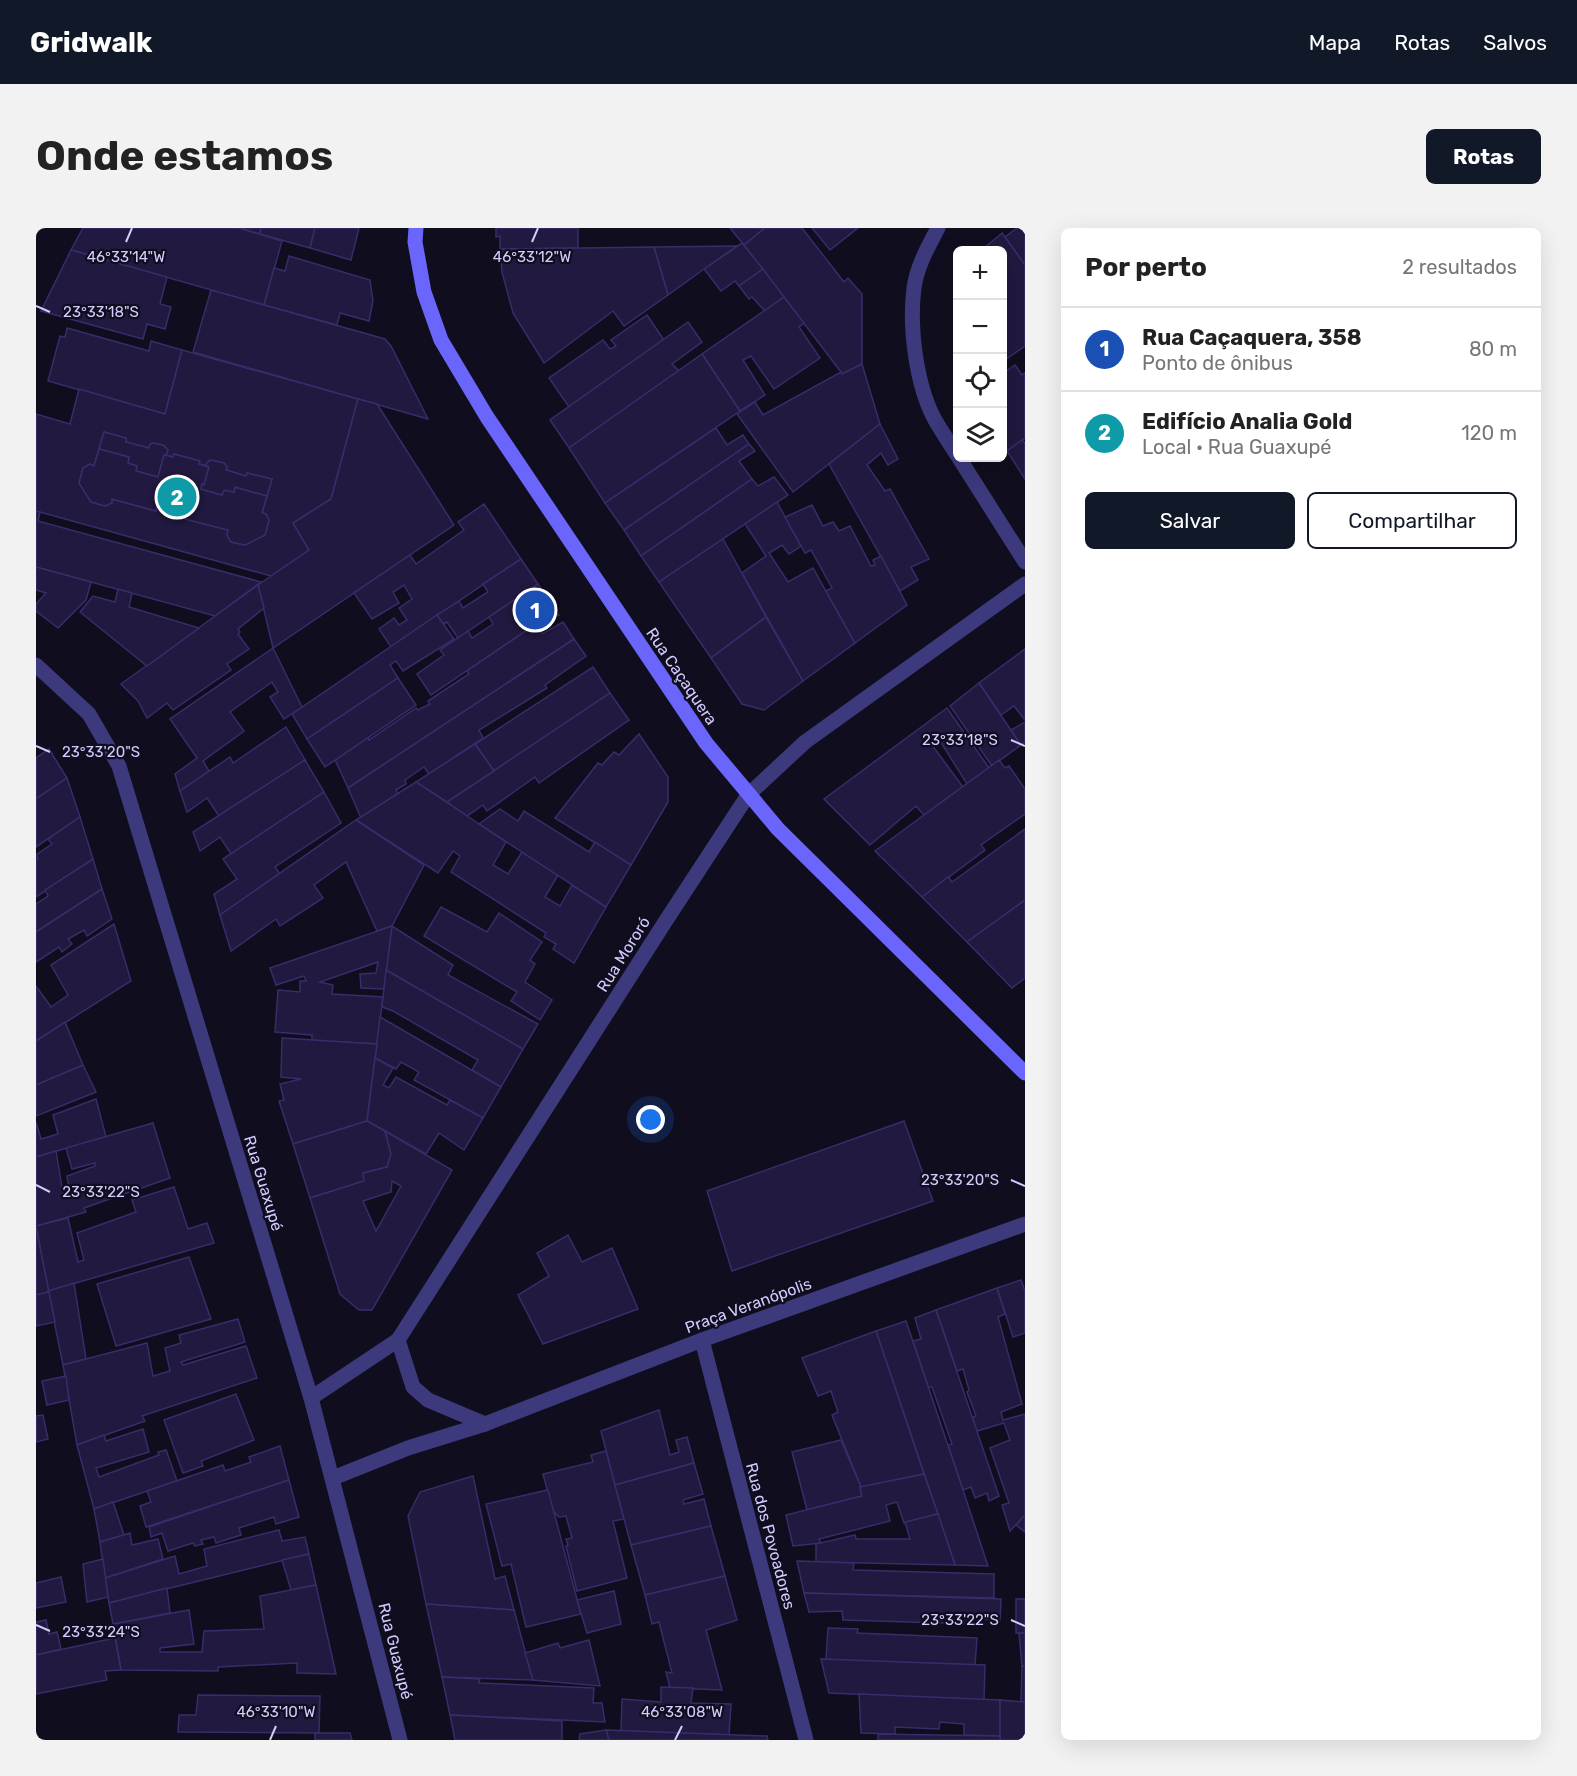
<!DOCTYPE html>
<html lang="pt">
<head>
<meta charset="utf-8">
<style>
  body { margin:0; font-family:Rubik,sans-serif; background:#f2f2f2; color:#222 }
  .controls { position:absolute; right:18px; top:18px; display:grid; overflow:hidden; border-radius:9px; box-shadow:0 6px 24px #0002 }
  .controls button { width:54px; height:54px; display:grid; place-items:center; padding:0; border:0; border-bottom:2px solid #e0e0e0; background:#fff; color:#222; font:30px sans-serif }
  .you { position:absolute; left:615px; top:892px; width:21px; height:21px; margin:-15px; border:4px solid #fff; border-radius:50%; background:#1a73e8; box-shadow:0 0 0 9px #1a73e833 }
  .badge { display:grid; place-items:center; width:39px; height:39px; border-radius:50%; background:#111827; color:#fff; font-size:20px; font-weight:700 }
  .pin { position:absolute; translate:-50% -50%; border:3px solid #fff; box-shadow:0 2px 6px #0006 }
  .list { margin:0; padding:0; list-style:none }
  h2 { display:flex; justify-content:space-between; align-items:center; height:78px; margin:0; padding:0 24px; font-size:26px }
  h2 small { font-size:20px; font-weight:400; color:#767676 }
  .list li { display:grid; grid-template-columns:39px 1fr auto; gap:18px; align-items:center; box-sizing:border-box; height:84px; padding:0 24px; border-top:2px solid #e0e0e0 }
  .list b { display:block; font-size:22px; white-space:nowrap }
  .list p { margin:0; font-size:20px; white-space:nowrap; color:#767676 }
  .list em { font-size:20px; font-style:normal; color:#767676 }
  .actions { display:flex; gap:12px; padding:18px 24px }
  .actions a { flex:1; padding:14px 0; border:2px solid #111827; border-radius:9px; text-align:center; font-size:21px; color:#111827 }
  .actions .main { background:#111827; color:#fff }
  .icon { flex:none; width:33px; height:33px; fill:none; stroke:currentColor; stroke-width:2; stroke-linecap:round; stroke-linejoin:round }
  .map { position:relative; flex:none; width:989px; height:1512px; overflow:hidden; border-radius:9px }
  header { display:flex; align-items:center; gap:36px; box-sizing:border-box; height:84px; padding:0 30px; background:#111827; color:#fff }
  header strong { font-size:28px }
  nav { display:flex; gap:33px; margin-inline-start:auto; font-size:21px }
  .intro { display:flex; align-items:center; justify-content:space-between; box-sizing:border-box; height:144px; padding:0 36px }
  h1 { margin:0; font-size:42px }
  .button { padding:15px 27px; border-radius:9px; background:#111827; color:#fff; font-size:21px; font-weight:700 }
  main { display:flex; gap:36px; padding:0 36px }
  aside { flex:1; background:#fff; border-radius:9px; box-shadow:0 6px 24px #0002 }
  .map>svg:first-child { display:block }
  .building { fill:#21193f; stroke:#392c6a; stroke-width:1.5; fill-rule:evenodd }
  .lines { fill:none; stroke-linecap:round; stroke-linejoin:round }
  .street { stroke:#3c397c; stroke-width:15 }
  .secondary { stroke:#6a65fb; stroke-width:15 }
  .ticks { fill:none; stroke:#d2cbfe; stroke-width:2 }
  .labels { text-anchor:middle; stroke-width:4.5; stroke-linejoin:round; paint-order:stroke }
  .street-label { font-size:16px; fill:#d2cbfe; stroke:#100d1e }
  .ticks-label { font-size:15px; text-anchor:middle; fill:#d2cbfe; stroke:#100d1e; stroke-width:4.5; stroke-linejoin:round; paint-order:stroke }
</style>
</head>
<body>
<header>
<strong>Gridwalk</strong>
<nav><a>Mapa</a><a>Rotas</a><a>Salvos</a></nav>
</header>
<div class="intro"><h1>Onde estamos</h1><a class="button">Rotas</a></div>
<main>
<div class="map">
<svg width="989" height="1512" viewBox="0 0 989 1512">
  <rect width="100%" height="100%" fill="#100d1e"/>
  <g class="building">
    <path d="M47,0H203L246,13L228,77L35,22Z"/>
    <path d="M203,0H225L224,6Z"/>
    <path d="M225,0H279L274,20L224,6Z"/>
    <path d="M279,0H323L315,32L274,20Z"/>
    <path d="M460,0H542V20L464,21V8L460,9Z"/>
    <path d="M694,0H729L708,17Z"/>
    <path d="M729,0H766L808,54L812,50L826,66V136L806,146L805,144L708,17Z"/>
    <path d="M776,0H822L794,22Z"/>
    <path d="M981,0H989V37L969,9Z"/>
    <path d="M966,5L989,37V118L966,134V22H950L948,20Z"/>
    <path d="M706,15L727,41L703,58L699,53L685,63L668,41Z"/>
    <path d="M701,18L668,41L632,67L618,19Z"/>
    <path d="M618,19L632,67L588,98L577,83L508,135L477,85L466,44L464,21Z"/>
    <path d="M35,22L131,49L124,76L135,79L129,101L111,96L107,111L5,83Z"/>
    <path d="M253,28L334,52L337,73L333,93L304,85L301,97L228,77L238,40L249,43Z"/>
    <path d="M727,41L748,69L729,83L716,69L713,71L703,58Z"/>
    <path d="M175,62L349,111L355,118L392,191L157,124Z"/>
    <path d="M748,69L768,95L763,99L784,130L738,161L715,128L707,132L729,167L704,183L666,126Z"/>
    <path d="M611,87L628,112L533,179L513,150L567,112L574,121L580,118L575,112Z"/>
    <path d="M652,94L666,114L636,136L643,143L533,220L514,192Z"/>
    <path d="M31,100L113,123L115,113L146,122L129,186L12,153L24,108L29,109Z"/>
    <path d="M146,122L322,171L295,271L257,295L273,322L235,348L0,283V186L34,196L43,161L129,186ZM68,204L90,210V214L113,220L114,216L117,215L127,217L132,222L130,227L137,229L138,226L164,233L163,236L169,237L174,232L188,235L191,239L190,242L210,248L211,245L236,251L226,285L230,286L233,292L229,307L209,317L195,314L191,307L192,302L149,291L152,281L123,271L120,283L76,271V275L69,278L55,274L43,255L47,240L54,236L58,238Z"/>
    <path d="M666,126L704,183L569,275L533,220Z"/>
    <path d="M826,136L844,196L757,264L701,186L719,174L727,187L805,144L806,146Z"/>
    <path d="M979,137L986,147L989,145V210L971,223L966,214V146Z"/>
    <path d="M322,171L341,176L418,297L237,420L222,357L273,322L257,295L295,271Z"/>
    <path d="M844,196L862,231L852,237L845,225L831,237L849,263L854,261L893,331L875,339L882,352L864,363L793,236Z"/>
    <path d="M680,200L691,217L707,207L713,216L588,302L569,275Z"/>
    <path d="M68,204L90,210V214L113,220L114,216L117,215L127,217L132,222L130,227H128L122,249L100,243L101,238L92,235L93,229L63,221Z"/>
    <path d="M986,212L989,215V251L971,223Z"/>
    <path d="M713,216L719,223L703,233L716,251L605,328L588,302Z"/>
    <path d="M63,221L93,229L92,235L101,238L100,243L122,249L128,227L137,229L138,226L164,233L163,236L173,239L168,257L166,256L165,261L186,267L188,262L198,264L199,259L231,268L226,285L230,286L233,292L229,307L209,317L195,314L191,307L192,302L149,291L152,281L123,271L120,283L76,271V275L69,278L55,274L43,255L47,240L54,236L58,238Z"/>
    <path d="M174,232L188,235L191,239L190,242L210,248L211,245L236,251L231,268L199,259L198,264L188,262L186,267L165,261L166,256L168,257L173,239L169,237Z"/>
    <path d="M738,249L752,267L623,354L605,328L716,251L722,258Z"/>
    <path d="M741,274L765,318L753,326L746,317L733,325L752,354L777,340L819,415L767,453L706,345L730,328L709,296Z"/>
    <path d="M448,276L485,331L355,419L343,401L358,390L363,397L371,392L363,380L376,371L368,357L357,364L363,375L336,391L318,365L374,327L380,336L428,302L422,294Z"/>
    <path d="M776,277L787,298L797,294L803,303L814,298L835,338L839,337L837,332L845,328L871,377L819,415L790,363L796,360L775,322L769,325L749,289Z"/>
    <path d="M0,283L4,284L2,293L225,354L179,388L0,339Z"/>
    <path d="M687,311L730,389L675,430L623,354Z"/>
    <path d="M485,331L502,356L422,410L411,394L407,396L401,387L423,373L427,380L452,364L447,356Z"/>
    <path d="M0,339L55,354L50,372L22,400L0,383V376L10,365L0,362Z"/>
    <path d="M502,356L519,383L395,467L381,446L408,427L404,422L432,403L436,410L457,396L453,389Z"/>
    <path d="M222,357L228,380L202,401L204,404L202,406L213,421L191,436L195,442L137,482L131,475L111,490L102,473L85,456Z"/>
    <path d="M82,361L96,365L93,379L163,400L111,438L44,384L57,368L79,374Z"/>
    <path d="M519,383L523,387L515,391L517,394L505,403L506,406L527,394L538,411L312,560L299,532L332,509L333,512L380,480L382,482L394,476L392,473L433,446L431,443Z"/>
    <path d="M401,387L418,411L367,443L360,433L354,437L362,450L271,511L256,486Z"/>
    <path d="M730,389L767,453L728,482L706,476L675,430Z"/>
    <path d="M538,411L550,428L509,457L511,460L443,502L447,510L393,546L388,539L369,552L370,556L360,562L362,566L325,590L312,560Z"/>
    <path d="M237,420L266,479L248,491L234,469L242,464L236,454L194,484L208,503L167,533L173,543L144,563L139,546L161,530L134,491Z"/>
    <path d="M989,421V492L978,478L965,487L943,455Z"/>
    <path d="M557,439L574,465L458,543L439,516Z"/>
    <path d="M362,450L380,477L289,539L271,511Z"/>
    <path d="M943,455L985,517L956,538L914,478Z"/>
    <path d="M574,465L593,492L503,555L499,549L451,583L447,577L431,588L411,574Z"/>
    <path d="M911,480L953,540L931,556L901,508L893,513L927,559L888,587L880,578L834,617L788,571Z"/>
    <path d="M989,494V514L985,517L975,502Z"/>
    <path d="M250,499L269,532L183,588L171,570L151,584L144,563L194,529L197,535Z"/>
    <path d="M603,506L632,549V574L595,637L519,590L562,535L566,537L578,524L583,527Z"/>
    <path d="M439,516L458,543L411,574L380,554Z"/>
    <path d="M13,521L31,550L0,571V530Z"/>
    <path d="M269,532L288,564L195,626L184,609L164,623L157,604Z"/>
    <path d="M963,532L969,540L973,538L989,561V586L945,617L949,622L886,669L839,623Z"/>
    <path d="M31,550L44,589L0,619V571Z"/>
    <path d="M380,554L470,614L457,637L472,646L486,624L522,647L509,669L524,678L536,657L570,679L538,735L517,721L520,716L508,709L510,705L415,644L424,628L417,623L402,645L320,592Z"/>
    <path d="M288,564L305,595L239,639L244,646L184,687L178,666L201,651L187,631Z"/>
    <path d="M464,581L482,593L488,583L553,624L559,614L595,637L570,679L443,596Z"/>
    <path d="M44,589L57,631L0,669V632L2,631L0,627L16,616L12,611Z"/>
    <path d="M320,592L388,637L356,698L341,703L310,634L278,657L287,670L244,698L240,691L195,723L184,687Z"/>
    <path d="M989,601V672L931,714L886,669L912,649L916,654Z"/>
    <path d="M57,631L66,661L0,704V676L12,668L9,662Z"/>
    <path d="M66,661L76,691L51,708L48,702L32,711L36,716L26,724L23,719L0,734V704Z"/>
    <path d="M989,672V750L976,760L931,714Z"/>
    <path d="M405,679L451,704L463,685L506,714L494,732L499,736L489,754L516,772L504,792L475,773L481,764L388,708Z"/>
    <path d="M78,696L95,753L0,813V758L15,779L32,767L15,737Z"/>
    <path d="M356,698L417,737L412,747L502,796L487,821L350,742Z"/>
    <path d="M356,698L348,761L325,760L324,746L340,745L342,734L284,754L297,757L296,766L347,769L341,816L276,813V807L239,804L242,762L264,764V753H270L268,748L240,757L234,740Z"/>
    <path d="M350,742L487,821L465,859L436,842L442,832L357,783L346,779Z"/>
    <path d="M344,789L465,859L447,890L378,852L383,844L365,834L360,841L339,830Z"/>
    <path d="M29,794L47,837L0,857V813Z"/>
    <path d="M246,810L341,816L331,893L257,916L243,873L248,872L244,856L265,851L245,849Z"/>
    <path d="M339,830L357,840L347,857L353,860L360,849L411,877L414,872L447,890L428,922L403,905L390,926L331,893Z"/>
    <path d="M47,837L60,864L0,888V857Z"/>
    <path d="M60,871L70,909L0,929V894L5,911L22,906L17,887Z"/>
    <path d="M331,893L349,903L355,926L351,939L327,945L328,953L274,970L257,916Z"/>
    <path d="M868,893L897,973L696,1043L671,963Z"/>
    <path d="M117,895L134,950L48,980L50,984L0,998V929L20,923L27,965H34L31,948L59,938V935L36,941L30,920Z"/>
    <path d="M349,903L416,942L336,1082H323L304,1066L274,970L328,953L327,945L351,939L355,926ZM356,953L365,958L340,1003L327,973L355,964Z"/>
    <path d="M138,959L152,1001L171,995L178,1015L12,1063L0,998L32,990L42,1034L48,1032L41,1005L100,984L96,972Z"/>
    <path d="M0,999L13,1064L0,1067Z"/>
    <path d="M532,1007L546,1034L576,1020L602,1081L507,1116L482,1067L513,1048L501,1025Z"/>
    <path d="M153,1029L175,1091L80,1118L61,1056Z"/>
    <path d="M985,1052L989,1063V1105L977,1109L961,1060Z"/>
    <path d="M38,1055L50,1131L27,1137L12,1063Z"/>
    <path d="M961,1060L969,1086L962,1089L986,1176L965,1184L967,1192L989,1186V1287L974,1303L966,1277L973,1275L954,1220L974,1212L968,1195L941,1203L936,1190L940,1188L931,1164L933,1162L927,1141L921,1143L900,1082Z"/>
    <path d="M13,1064L19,1094L0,1098V1067Z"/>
    <path d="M900,1082L963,1268L953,1273L951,1265L939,1270L935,1259L927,1262L912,1217L916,1216L896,1159H892L877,1113L885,1111L879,1090Z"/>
    <path d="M202,1091L209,1114L145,1134L147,1137L210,1118L221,1150L106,1188L109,1193L41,1217L27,1137L111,1115L117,1148L134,1143L129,1120L145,1115L143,1107Z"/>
    <path d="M870,1093L927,1262L952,1338L919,1337L840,1103Z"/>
    <path d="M840,1103L888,1246L825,1259L796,1187L802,1184L795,1163L782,1168L766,1130Z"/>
    <path d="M30,1148L33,1172L11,1177L6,1153Z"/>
    <path d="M200,1166L218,1212L165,1233L167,1238L147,1245L128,1192Z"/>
    <path d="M623,1182L634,1227L643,1224L640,1212L651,1209L658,1235L579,1257L565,1203Z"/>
    <path d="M7,1187L12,1211L0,1214V1188Z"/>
    <path d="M107,1201L113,1224L60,1240L63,1249L123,1227L122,1224L130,1222L141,1253L58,1281L41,1217L68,1207L70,1213Z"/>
    <path d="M805,1212L825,1259H824L826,1268L771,1282L756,1224Z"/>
    <path d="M244,1218L253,1252L110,1299L104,1278L115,1274L111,1263L187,1237L189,1243L215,1234L213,1229Z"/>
    <path d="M570,1223L588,1291L577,1293L591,1350L541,1363L530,1318L532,1317L530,1311L536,1310L530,1288L523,1289L517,1283L507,1246L557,1234L555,1227Z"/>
    <path d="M658,1235L667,1266L647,1272L648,1276L668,1271L675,1298L595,1317L579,1257Z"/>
    <path d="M888,1246L902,1286L868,1295L861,1274L850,1277L854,1293L783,1311L785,1315L757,1318L750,1287L826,1268L824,1259Z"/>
    <path d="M437,1248L459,1351L469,1348L478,1382L390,1376L372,1288L384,1264Z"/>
    <path d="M253,1252L263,1289L240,1296L238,1289L203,1300L205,1307L180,1315L178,1309L165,1312L167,1316L159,1318L157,1315L132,1323L126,1305L115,1309L113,1299Z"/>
    <path d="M512,1262L545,1386L490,1399L475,1336L466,1338L450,1276Z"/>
    <path d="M77,1274L88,1307L64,1314L58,1281Z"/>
    <path d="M902,1286L919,1337L780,1334V1316L819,1307L820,1311H874L869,1294Z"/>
    <path d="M989,1287V1304L980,1297Z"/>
    <path d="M675,1298L689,1348L609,1367L595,1317Z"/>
    <path d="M243,1302L246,1313L269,1309L273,1326L73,1375L69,1350L139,1328L143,1346L171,1338L168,1321Z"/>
    <path d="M94,1305L96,1317L122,1311L127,1331L69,1350L64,1314Z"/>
    <path d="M273,1326L280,1357L255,1362L246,1332Z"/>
    <path d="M67,1331L72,1369L51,1374L47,1336Z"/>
    <path d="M761,1333L818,1335L817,1342L958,1346V1370L768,1365Z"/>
    <path d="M689,1348L701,1392L670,1402L686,1462L634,1460L630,1444L636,1445L623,1394L616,1396L609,1367Z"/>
    <path d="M25,1349L30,1374L0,1380V1355Z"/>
    <path d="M280,1357L300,1446L261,1445V1435L182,1439V1443L85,1442L77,1396L153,1382L158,1416L124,1420V1424H166L168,1403L228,1401L224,1368Z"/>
    <path d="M131,1360L134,1385L77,1396L73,1375Z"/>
    <path d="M578,1363L585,1396L551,1405L541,1372Z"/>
    <path d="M768,1365L965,1371L964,1392L936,1391L937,1396L807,1392L806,1383L773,1384Z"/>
    <rect x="980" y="1371" width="9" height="34"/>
    <path d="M390,1376L478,1382L497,1452L406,1449Z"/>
    <path d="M10,1392L13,1406L21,1404L25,1421L0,1427V1394Z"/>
    <path d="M792,1400L822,1401L821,1405L941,1410L939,1437L790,1432Z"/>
    <path d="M983,1405H989V1438H986Z"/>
    <path d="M79,1410L85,1442L69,1443L71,1452L0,1466V1427Z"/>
    <path d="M553,1412L564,1458L497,1452L489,1425L522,1415L524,1420Z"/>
    <path d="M785,1431L949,1437L948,1472L793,1465Z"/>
    <path d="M986,1438H989V1474H985Z"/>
    <path d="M406,1449L444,1451L443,1455L558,1460L557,1475H566L569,1494L414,1487Z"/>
    <path d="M625,1459L657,1460L655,1475L695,1476L693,1507L585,1503L586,1471L625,1474Z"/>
    <path d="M823,1466L964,1472V1508L928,1507V1496L904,1494L903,1501L859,1499V1506L825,1505Z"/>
    <path d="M162,1467L284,1468L283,1505L142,1504L143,1487H160Z"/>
    <path d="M964,1472L989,1474V1512H964Z"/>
    <path d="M414,1487L526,1493V1512H419Z"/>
    <path d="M570,1502L731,1508L732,1512H573Z"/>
    <path d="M570,1502L573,1512H543L544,1506Z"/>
    <path d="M279,1505H314L316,1512H279Z"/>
    <path d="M842,1506L964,1508V1512H842Z"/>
  </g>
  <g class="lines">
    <g class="street">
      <path d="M902,0C892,19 881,38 878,60C873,99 880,157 899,192C906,204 914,216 921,227"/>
      <path d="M923,230L989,334"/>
      <path d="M0,437L53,486L83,538L275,1170L364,1512"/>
      <path d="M362,1112L377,1159L392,1172L449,1196"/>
      <path d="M666,1112L770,1512"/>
      <path d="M275,1170L362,1112L629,694L712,567L769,514L989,356"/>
      <path d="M297,1250L372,1220L449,1196L666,1112L989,996"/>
    </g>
    <path class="secondary" d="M380,0L379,14L388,64L405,112L451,189L670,515L742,601L989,845"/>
  </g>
  <path class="ticks" d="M90,14L96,0M496,14L502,0M0,78L14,84M975,512L989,518M0,518L14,524M975,952L989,958M0,957L14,964M975,1392L989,1398M0,1397L14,1403M234,1512L240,1498M639,1512L646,1498"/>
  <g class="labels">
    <g class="street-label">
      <text transform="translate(646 448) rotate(56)" y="6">Rua Caçaquera</text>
      <text transform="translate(587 726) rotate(-58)" y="6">Rua Mororó</text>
      <text transform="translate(228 955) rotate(73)" y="6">Rua Guaxupé</text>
      <text transform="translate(712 1077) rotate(-20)" y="6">Praça Veranópolis</text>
      <text transform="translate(735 1308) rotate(75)" y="6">Rua dos Povoadores</text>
      <text transform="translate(360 1423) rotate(76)" y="6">Rua Guaxupé</text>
    </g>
  </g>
  <g class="ticks-label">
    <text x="496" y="34">46°33'12"W</text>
    <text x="90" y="34">46°33'14"W</text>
    <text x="65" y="89">23°33'18"S</text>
    <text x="924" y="517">23°33'18"S</text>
    <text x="65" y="529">23°33'20"S</text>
    <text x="924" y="957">23°33'20"S</text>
    <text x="65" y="969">23°33'22"S</text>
    <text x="924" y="1397">23°33'22"S</text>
    <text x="65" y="1409">23°33'24"S</text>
    <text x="240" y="1489">46°33'10"W</text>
    <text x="646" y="1489">46°33'08"W</text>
  </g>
</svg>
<div class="controls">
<button>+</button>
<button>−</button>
<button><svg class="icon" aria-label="locate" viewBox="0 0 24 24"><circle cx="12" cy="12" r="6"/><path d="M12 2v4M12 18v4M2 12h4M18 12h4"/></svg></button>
<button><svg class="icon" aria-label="layers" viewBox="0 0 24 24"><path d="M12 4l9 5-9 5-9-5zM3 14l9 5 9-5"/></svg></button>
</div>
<div class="you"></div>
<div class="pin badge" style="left:499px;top:382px;background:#1a4fb4">1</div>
<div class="pin badge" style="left:141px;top:269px;background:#0f9aa8">2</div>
</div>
<aside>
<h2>Por perto<small>2 resultados</small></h2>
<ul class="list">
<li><span class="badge" style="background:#1a4fb4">1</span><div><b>Rua Caçaquera, 358</b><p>Ponto de ônibus</p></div><em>80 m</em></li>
<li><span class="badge" style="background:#0f9aa8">2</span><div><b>Edifício Analia Gold</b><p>Local · Rua Guaxupé</p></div><em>120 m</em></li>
</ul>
<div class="actions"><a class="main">Salvar</a><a>Compartilhar</a></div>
</aside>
</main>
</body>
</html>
